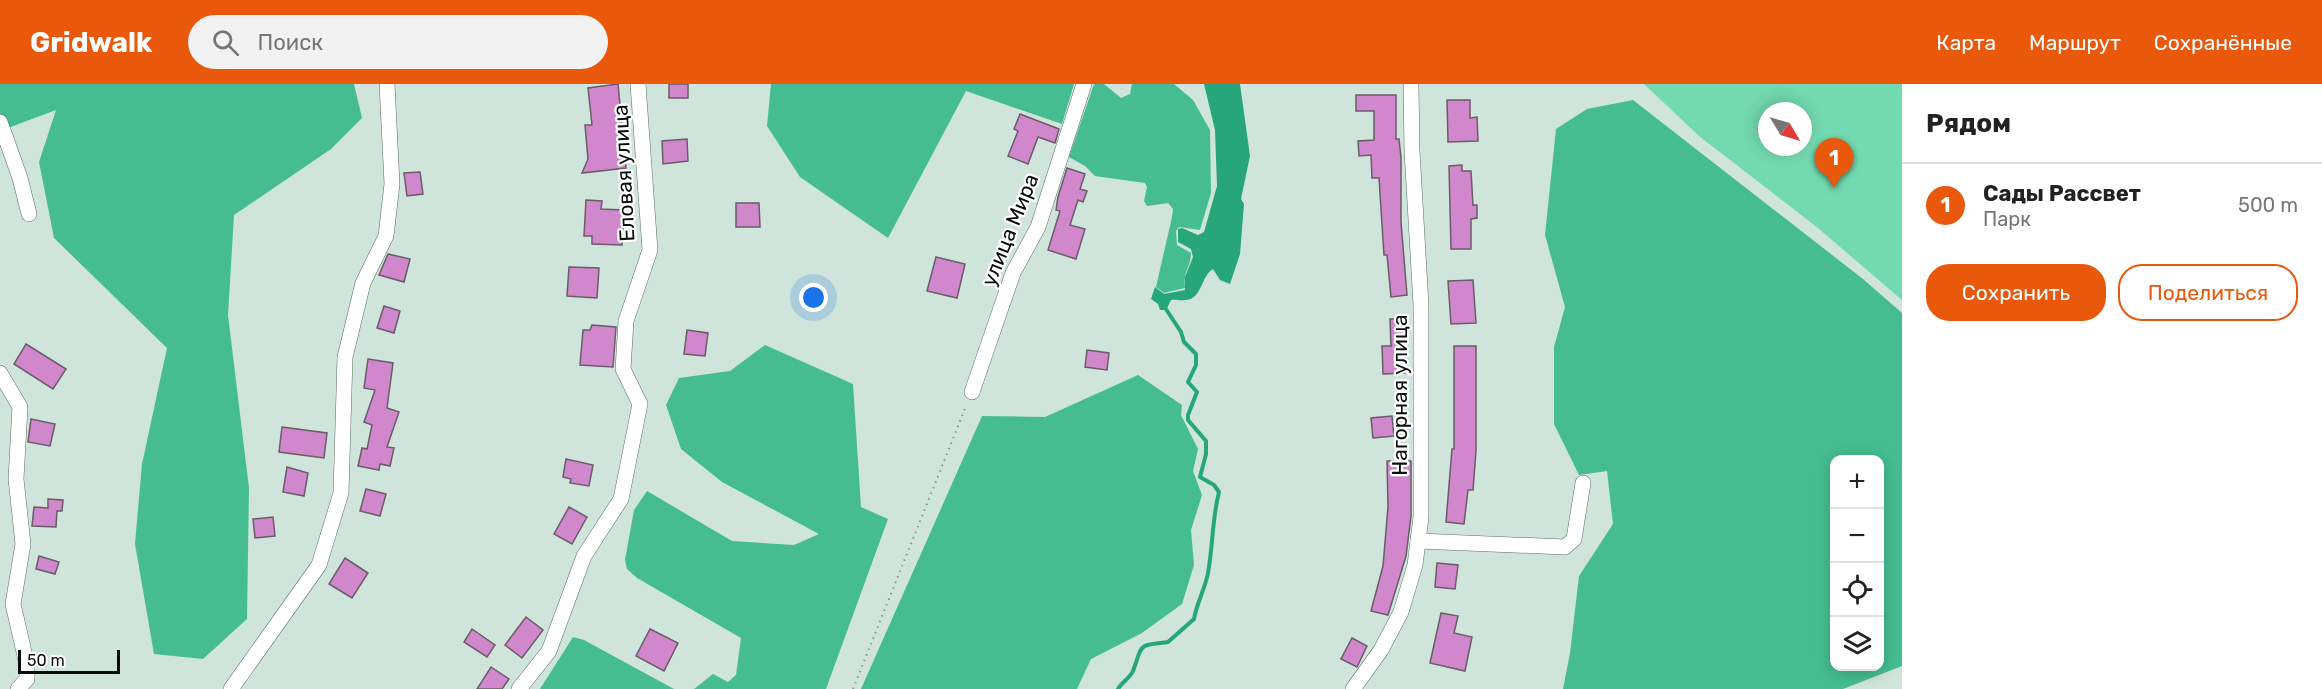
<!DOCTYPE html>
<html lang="ru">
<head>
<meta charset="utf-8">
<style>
  body { margin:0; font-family:Rubik,sans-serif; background:#f2f2f2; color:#222 }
  .controls { position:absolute; right:18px; bottom:18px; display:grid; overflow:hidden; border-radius:12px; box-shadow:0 3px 15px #0003 }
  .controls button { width:54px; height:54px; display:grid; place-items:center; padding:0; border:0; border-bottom:2px solid #e0e0e0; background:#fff; color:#222; font:30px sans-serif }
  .compass { position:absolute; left:1758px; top:18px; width:54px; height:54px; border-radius:50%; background:#fff; box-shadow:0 3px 15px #0003; rotate:128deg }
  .scale { position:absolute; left:18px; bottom:15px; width:102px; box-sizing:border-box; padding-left:6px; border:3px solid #070d0a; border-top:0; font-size:16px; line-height:21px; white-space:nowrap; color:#070d0a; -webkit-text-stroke:4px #fff; paint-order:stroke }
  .you { position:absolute; left:814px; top:214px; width:21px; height:21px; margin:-15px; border:4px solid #fff; border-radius:50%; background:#1a73e8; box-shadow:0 0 0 9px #1a73e833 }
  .badge { display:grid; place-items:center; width:39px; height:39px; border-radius:50%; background:#ea580c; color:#fff; font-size:20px; font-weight:700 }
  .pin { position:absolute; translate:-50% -50px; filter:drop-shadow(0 2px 3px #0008) }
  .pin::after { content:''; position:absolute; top:32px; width:21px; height:18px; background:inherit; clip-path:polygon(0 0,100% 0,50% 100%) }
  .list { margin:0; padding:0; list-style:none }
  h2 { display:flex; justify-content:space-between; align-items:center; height:78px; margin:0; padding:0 24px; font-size:26px }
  h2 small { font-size:20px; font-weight:400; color:#767676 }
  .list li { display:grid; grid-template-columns:39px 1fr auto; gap:18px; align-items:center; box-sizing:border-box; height:84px; padding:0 24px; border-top:2px solid #e0e0e0 }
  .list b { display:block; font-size:22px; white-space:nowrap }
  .list p { margin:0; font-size:20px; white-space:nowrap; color:#767676 }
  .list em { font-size:20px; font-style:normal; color:#767676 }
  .actions { display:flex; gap:12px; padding:18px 24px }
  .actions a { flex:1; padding:14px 0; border:2px solid #ea580c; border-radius:24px; text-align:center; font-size:21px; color:#ea580c }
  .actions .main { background:#ea580c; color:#fff }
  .icon { flex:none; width:33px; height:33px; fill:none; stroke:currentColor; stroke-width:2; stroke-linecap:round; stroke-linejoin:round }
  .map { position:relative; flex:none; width:1902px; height:605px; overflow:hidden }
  header { display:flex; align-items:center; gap:36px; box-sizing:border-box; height:84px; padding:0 30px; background:#ea580c; color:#fff }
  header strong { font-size:28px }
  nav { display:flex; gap:33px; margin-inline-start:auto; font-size:21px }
  .search { width:420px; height:54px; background:#f2f2f2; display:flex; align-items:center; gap:15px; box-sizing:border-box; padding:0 21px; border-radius:33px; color:#767676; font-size:22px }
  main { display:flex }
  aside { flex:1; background:#fff }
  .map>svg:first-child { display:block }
  .green { fill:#73d9b0; fill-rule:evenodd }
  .forest { fill:#46bd91; fill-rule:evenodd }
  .water { fill:#27a67c }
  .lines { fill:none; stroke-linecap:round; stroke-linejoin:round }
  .stream { stroke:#27a67c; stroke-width:4 }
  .building { fill:#d187cb; stroke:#6a5c68; stroke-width:1.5 }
  .minor-casing { stroke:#5b6e65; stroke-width:16 }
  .path { stroke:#86958e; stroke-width:2; stroke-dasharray:1.5 4.5; stroke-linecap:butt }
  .minor { stroke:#fff; stroke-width:15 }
  .labels { text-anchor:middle; stroke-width:4.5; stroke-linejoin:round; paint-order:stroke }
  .street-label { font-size:21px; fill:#070d0a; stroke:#fff }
</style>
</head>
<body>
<header>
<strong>Gridwalk</strong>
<div class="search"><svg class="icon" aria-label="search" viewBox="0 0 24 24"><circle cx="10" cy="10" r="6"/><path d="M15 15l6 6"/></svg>Поиск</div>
<nav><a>Карта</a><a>Маршрут</a><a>Сохранённые</a></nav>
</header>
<main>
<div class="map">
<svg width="1902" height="605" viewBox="0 0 1902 605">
  <rect width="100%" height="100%" fill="#cfe4da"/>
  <path class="green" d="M1644,0H1902V216L1818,144L1699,52ZM1767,27H1803V63H1767Z"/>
  <g class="forest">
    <path d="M0,0H354L362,34L331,65L234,131L228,231L249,404L247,535L203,575L154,570L135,460L142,380L167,264L54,154L39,78L56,26L0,47Z"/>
    <path d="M771,0H1074L1062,40L966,7L888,154L800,93L767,42Z"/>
    <path d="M1094,0H1104L1121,14L1130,10L1132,0H1174L1193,16L1210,46L1211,109L1200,146L1179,143L1176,147L1177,161L1191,169C1191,184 1183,185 1185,204L1164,209L1156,203L1172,133L1173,125L1168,119L1147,122L1144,117L1147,103L1145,99L1095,92L1085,82L1069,73Z"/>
    <path d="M1633,16L1863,195L1902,229V582L1843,605H1563L1570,569L1579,492L1613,440L1607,387L1579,391L1554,340V263L1565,223L1545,151L1556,45L1587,25ZM1834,376H1880V582H1834Z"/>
    <path d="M765,261L853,300L861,423L888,435L826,605H694L713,590L728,598L736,591L741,554L637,494L627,485L625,476L634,426L647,407L732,457L794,461L819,450L722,398L681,365L666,321L679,294L730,287Z"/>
    <path d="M1138,291L1182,321L1181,331L1198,365L1193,387L1202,411L1191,446L1194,481L1182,520L1142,549L1091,575L1077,605H861L982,332L1045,333Z"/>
    <path d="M573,553L584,556L674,605H540Z"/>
  </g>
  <path class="water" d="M1204,0H1240L1250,72L1241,115L1244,120L1240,170L1230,200L1220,196L1213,185C1201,192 1202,215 1186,216C1180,217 1176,215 1171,216L1166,226H1160L1158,220L1151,215L1155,203L1164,210L1185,206V193L1193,173L1191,165L1178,158V145L1182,144L1198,151L1204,148L1217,102L1215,46Z"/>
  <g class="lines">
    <path class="stream" d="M1118,605C1122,598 1130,594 1133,587C1143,560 1137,561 1168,558L1194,535C1197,518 1205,505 1208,489C1213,462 1212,435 1219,408L1214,401L1200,393L1206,370V357L1188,336V331L1197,308L1188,298L1196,281V270L1184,258L1181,248L1164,222"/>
  </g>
  <g class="building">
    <path d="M618,0L626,84L582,89L588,75L585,41H592L588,4Z"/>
    <rect x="669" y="0" width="19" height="14"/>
    <path d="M1356,11H1396V55H1399L1401,74V138L1407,211L1391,213L1387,171H1384L1379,94H1372L1371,71L1359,72L1358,57L1374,56V27H1356Z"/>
    <path d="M1447,16H1470V34L1477,33L1478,57L1448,58Z"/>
    <path d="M1020,30L1059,45L1055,59L1038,53L1028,80L1008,72L1018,47L1014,45Z"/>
    <path d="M687,55L688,77L663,80L662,57Z"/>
    <path d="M1462,81V87H1471L1473,121H1477V134L1471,135V165H1451L1449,82Z"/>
    <path d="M1067,84L1085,90L1080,105L1087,107L1083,118L1078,116L1070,141L1085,145L1076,175L1048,166L1060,127L1056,126L1058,113Z"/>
    <path d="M420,88L423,110L407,112L404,89Z"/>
    <path d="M586,116L602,117L601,125L624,126L622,161L592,160V152H584Z"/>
    <path d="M736,119H759L760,143H736Z"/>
    <path d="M388,170L410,175L404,198L379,191Z"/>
    <path d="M936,173L965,180L957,214L927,207Z"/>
    <path d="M569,183L599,184L597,214L567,212Z"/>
    <path d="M1473,196L1476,239L1451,240L1448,197Z"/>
    <path d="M384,222L400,227L394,249L377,244Z"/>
    <path d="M1390,235H1404L1405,289L1383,290L1382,262H1391Z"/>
    <path d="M592,241L616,243L613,283L580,281L583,246H590Z"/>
    <path d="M687,246L708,249L705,272L684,270Z"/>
    <path d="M26,260L66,285L53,305L14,280Z"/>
    <path d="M1454,262H1476V367L1473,406H1468L1464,440L1446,438L1452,365H1454Z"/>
    <path d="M1087,266L1109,269L1107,286L1085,283Z"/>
    <path d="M368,275L393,279L387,324L399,328L387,363L394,364L390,382L380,380L379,386L358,382L362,364L367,365L372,341L364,338L375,306L364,304Z"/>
    <path d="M1392,332L1394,352L1373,354L1371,334Z"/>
    <path d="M31,335L55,340L50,362L28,358Z"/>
    <path d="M282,343L327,349L324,374L279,368Z"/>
    <path d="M566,375L593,381L589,402L570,399L571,395L563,393Z"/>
    <path d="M1387,377H1411V432L1406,472L1388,531L1371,527L1383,482L1388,423Z"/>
    <path d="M287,383L308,389L304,412L283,408Z"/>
    <path d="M366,405L386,410L380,432L360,427Z"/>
    <path d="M48,415L63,416L62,427H57L56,443L32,442L34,423L48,424Z"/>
    <path d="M569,423L587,433L572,460L554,450Z"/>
    <path d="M273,433L275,452L255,454L253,435Z"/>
    <path d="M39,472L59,478L55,490L36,485Z"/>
    <path d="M345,474L368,489L352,514L329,500Z"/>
    <path d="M1437,479L1458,481L1455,505L1435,503Z"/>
    <path d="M1441,529L1458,532L1454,549L1472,553L1465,587L1430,579Z"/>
    <path d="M526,533L543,546L522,574L505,561Z"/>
    <path d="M472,545L495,561L487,573L464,558Z"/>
    <path d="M650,545L678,559L664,587L636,572Z"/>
    <path d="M1352,554L1367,562L1357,583L1341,575Z"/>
    <path d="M491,583L509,595L502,605H477Z"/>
  </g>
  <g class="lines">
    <g class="minor-casing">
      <g id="minor">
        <path d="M0,38L20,94L29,130"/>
        <path d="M0,289L20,323L16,395L23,460L13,520L27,581V595L18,605"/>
        <path d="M972,308L1013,189L1038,143L1084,0"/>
        <path d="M1418,457L1565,463L1574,455L1583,399"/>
        <path d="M231,605L319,481L341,409L345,273L363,199L386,152L392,100L387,0"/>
        <path d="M519,605L549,567L584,472L621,415L640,320L623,285L626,237L650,166L638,0"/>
        <path d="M1353,605L1381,566L1401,528L1415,481L1421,433V221L1412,67L1411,0"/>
      </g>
    </g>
    <path class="path" d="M853,605L966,322"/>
    <use href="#minor" class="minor"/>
  </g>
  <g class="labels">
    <g class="street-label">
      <text transform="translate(624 89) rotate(-93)" y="7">Еловая улица</text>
      <text transform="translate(1010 146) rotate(-68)" y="7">улица Мира</text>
      <text transform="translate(1400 311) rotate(-90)" y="7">Нагорная улица</text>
    </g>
  </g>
</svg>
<div class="controls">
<button>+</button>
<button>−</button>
<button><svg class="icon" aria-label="locate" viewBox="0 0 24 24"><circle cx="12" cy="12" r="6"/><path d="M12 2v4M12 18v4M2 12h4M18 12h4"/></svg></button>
<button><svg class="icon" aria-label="layers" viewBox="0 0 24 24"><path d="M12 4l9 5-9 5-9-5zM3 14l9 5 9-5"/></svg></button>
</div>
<svg class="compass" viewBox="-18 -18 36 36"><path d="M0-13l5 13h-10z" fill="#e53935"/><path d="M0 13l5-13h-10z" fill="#767676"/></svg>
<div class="scale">50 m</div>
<div class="you"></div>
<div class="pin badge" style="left:1834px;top:104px">1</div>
</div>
<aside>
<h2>Рядом<small></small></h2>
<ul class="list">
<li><span class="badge">1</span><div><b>Сады Рассвет</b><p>Парк</p></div><em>500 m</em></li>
</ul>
<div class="actions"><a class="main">Сохранить</a><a>Поделиться</a></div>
</aside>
</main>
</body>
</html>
